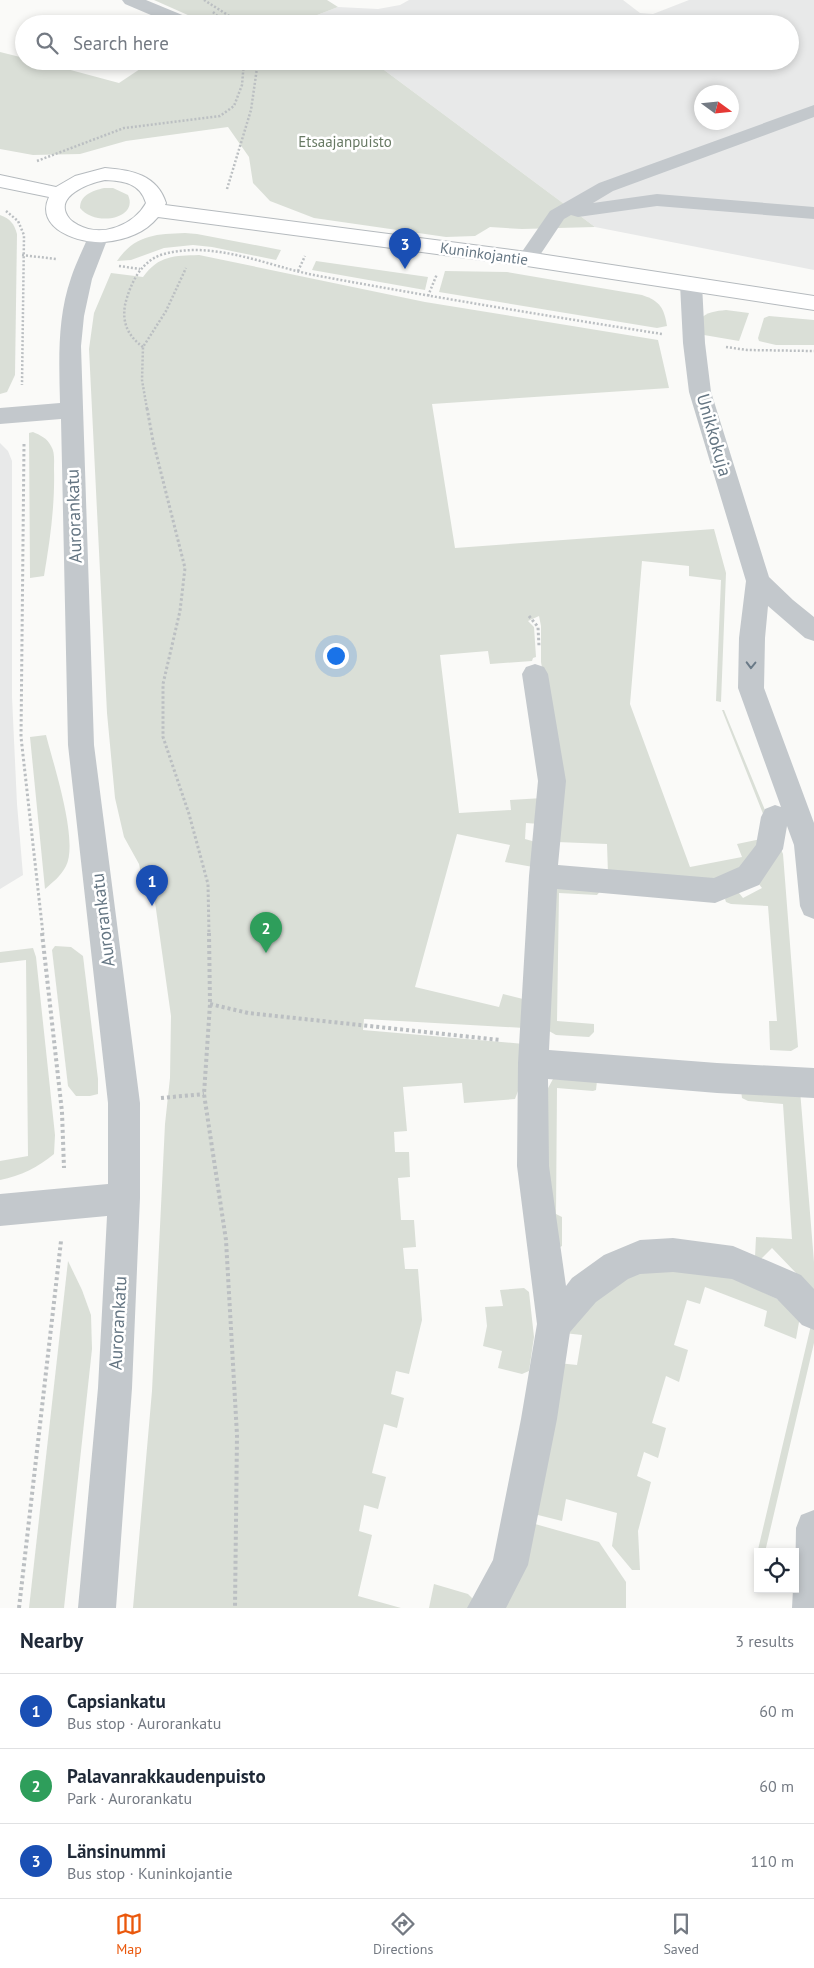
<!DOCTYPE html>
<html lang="en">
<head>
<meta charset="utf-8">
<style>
  body { margin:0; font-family:"PT Sans",sans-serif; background:#f2f2f3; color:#1f2937 }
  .controls { position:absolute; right:15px; bottom:15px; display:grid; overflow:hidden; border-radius:0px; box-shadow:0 2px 8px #0003 }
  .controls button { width:45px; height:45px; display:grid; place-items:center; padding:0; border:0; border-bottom:1px solid #e0e1e3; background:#fff; color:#1f2937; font:25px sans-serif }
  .compass { position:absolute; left:694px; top:85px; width:45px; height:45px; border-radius:50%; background:#fff; box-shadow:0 2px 8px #0003; rotate:105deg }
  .you { position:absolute; left:335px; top:655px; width:18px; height:18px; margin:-12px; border:4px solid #fff; border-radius:50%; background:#1a73e8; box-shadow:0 0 0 8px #1a73e833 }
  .badge { display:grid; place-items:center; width:32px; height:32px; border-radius:50%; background:#ea580c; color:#fff; font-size:16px; font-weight:700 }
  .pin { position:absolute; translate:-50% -41px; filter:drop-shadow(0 1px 2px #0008) }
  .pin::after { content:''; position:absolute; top:26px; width:18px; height:15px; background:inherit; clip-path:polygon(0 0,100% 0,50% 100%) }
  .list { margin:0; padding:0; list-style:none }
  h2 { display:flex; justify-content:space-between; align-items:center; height:65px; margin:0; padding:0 20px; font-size:21px }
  h2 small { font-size:16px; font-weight:400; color:#747a83 }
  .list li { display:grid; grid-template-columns:32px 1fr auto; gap:15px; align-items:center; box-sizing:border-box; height:75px; padding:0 20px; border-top:1px solid #e0e1e3 }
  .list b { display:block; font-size:19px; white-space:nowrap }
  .list p { margin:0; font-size:16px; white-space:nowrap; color:#747a83 }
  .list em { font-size:16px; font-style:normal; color:#747a83 }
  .icon { flex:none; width:28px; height:28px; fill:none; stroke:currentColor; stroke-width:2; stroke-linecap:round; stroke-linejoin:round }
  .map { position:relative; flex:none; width:814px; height:1608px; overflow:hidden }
  .search { position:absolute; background:#fff; box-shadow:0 2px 8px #0003; left:15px; right:15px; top:15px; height:55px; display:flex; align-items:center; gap:12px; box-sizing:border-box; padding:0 18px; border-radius:28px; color:#747a83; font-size:19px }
  .sheet { height:290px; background:#fff }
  nav { display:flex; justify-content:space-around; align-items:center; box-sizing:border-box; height:70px; border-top:1px solid #e0e1e3; background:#fff; font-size:14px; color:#747a83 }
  nav a { display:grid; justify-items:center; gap:2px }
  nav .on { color:#ea580c }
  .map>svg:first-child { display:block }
  .built { fill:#e8e9e9; fill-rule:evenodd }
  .green { fill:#dadfd7 }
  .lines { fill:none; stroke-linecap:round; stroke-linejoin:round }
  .major-casing { stroke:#b5babe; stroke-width:2 }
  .path-far2 { stroke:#bbbfc2; stroke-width:2.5; stroke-dasharray:2 2; stroke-linecap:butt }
  .path-far1 { stroke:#bbbfc2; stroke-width:3; stroke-dasharray:2.5 2.5; stroke-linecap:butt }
  .path { stroke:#bbbfc2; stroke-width:4; stroke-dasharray:3 3; stroke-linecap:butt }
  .minor { fill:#c3c8cc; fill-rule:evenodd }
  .major { fill:#fff; fill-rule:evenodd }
  .oneway { stroke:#6a7a87 }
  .labels { text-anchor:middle; stroke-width:5; stroke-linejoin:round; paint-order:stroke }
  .far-park-label { font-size:15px; fill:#687a64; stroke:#fff }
  .far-street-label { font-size:15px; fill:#657683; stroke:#fff }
  .street-label { font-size:18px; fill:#657683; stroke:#fff }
</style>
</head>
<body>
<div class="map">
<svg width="814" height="1608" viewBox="0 0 814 1608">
  <rect width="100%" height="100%" fill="#fafaf8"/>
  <g class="built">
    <path d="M409,0H623L640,13L653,14L689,0H814V270L595,227L372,61H790V24H321L312,17L338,7L378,9L400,5ZM702,92H732V122H702Z"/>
    <path d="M0,443L8,451L12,461V697L17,804L23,875L0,889Z"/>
  </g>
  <g class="green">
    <path d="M154,0H327L338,7L312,17L321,24H208Z"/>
    <path d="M0,52L24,58V61H37L119,83L152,61H372L595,227L522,229L490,227L475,236L446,237L314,218L270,201L253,183L249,157L228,127L126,141L80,154L33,155L0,149Z"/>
    <path d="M104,188H113L128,195C139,219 95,227 80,208C80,195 92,191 104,188Z"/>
    <path d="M0,215C10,219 14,223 17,234L15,375L7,392L0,394Z"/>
    <path d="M185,233L197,234L281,250L276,260L212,247L193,245L164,248L131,260L117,261C135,235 155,234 185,233Z"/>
    <path d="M199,255L425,302L658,340L669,388L432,404L455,548L714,529L726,573L721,702L716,701L721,580L689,576V566L642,561L630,704L690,867L742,857L737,844L761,839L759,852L723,880L608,874L607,844L557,842L564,797L541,662V626L539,616L528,621L534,627L536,657L533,658L532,661L490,664L488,651L440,655L459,813L511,810L510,800L543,798L540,824L526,823L525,839L539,843L533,867L505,862L510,845L457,834L415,987L499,1007L503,994L523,999L524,1028L364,1019L363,1030L524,1044L523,1078L515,1099L464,1103L462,1083L403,1087L407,1131L394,1132L395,1152H409L410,1177L398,1178L401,1220H414L416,1247L403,1248L405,1269H418L422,1320L409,1374L396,1371L391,1394L404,1398L397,1428L384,1424L372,1473L386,1477L378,1509L364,1505L359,1531L372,1535L358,1596L401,1608H133L152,1391L165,1124L170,1078L171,1016L153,888L144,889L139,864L124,837L115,798L107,713L89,349L94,313L111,273L143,277C159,255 174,256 199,255Z"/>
    <path d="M316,261L428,277L425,290L312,270Z"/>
    <path d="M445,271L507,272L642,295C660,301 664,308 667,326L657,328L439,292Z"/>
    <path d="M726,310L749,313L739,341L704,335L700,319C707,312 716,311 726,310Z"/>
    <path d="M769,316L814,320V345H776L759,341L758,338L764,318Z"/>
    <path d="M33,432C40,435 47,438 51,446C55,452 54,461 54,469C55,506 50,540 44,576L30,578L29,433Z"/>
    <path d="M722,710H724L783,854L798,1047L791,1051L770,1050L769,1021H777L768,906L731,904L726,902L725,899L735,888L743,898L762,888L754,878L775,844Z"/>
    <path d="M46,735C53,763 79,841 66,866C61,876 53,882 45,889L30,737Z"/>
    <path d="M549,888L602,889L597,895L559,893L557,1021L594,1024V1032L589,1037L556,1035L549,1031Z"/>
    <path d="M55,946L71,947L83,956L98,1079V1094L90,1096H76L68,1086L52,950Z"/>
    <path d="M33,948L36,957L55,1135L54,1154C38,1167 21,1176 0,1180V1161L28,1156L26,960L0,963V952Z"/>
    <path d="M553,1079L597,1081L596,1090L593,1091L557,1088L556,1214L562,1217V1246L558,1248L549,1244L547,1090Z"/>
    <path d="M741,1090H800L814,1262V1298L793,1276L796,1273L772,1248L760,1260L755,1257L756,1237L792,1239L783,1104L748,1101L742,1098Z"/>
    <path d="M68,1261L82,1290L91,1315L92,1349L64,1608H29Z"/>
    <path d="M645,1262H703L801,1311L796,1339L764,1326L767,1311L705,1287L700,1304L687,1300L674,1345L688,1350L679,1382L666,1376L652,1423L666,1428L658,1458L644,1452L637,1476L651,1482L638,1531L640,1570H632L612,1546L617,1513L566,1499L562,1521L530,1513L558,1363L577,1365L582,1335L564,1333L565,1324Z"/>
    <path d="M524,1288L529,1292L534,1337L529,1371L522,1374L498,1368L502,1351L483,1346L487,1326L485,1307L503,1306L500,1290Z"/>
    <path d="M814,1318V1343L765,1552H758V1576L756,1558L812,1321Z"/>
    <path d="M528,1522L599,1542L626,1582V1608H497Z"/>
    <path d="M434,1584L468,1594L473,1599L472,1608H429Z"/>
  </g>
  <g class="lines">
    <g class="major-casing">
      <path id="major" d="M105,168C132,170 157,175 166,203L165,205L527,252L814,296V310L527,266L158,217C145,233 125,240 104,242C80,244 34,229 49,197L0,187V175L56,187L75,176ZM105,180C124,181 140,183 146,203C134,225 102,238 78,225C75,223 71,221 69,218C52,196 90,183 105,180Z"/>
    </g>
    <g class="path-far2">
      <path d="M204,0L242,24"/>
      <path d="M213,12L226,24"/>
      <path d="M37,161L124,128L220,116L234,106L242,85L244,61"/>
      <path d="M227,189L251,110L258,61"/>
      <path d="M6,211L18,221L24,235L22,385"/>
      <path d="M22,255L56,259"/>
      <path d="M119,266L140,269"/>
      <path d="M298,271L305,256"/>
      <path d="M428,296L437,274"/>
      <path d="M143,347C128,336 122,323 125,305C130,284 141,260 164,254C216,240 269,267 319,276C433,297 548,316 662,334"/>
      <path d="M726,347L747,350L814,351"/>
      <path d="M147,409L142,380L143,347L166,311L186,268"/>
    </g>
    <g class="path-far1">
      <path d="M147,408L153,441L185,568L180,611L163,684V737L189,814L208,884L209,934"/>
      <path d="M24,444L21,737L43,934"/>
      <path d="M529,616L538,627L539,646"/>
    </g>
    <g class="path">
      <path d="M42,933L62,1112L64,1168"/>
      <path d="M209,933L210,1004L204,1094L226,1240L237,1435L235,1608"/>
      <path d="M210,1004L248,1013L500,1040"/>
      <path d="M161,1098L204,1094"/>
      <path d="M19,1608L61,1241"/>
    </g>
    <g class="minor">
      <path d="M122,0H146L192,19L195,23L172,24L125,4Z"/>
      <path d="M814,105V117L613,191L593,203L657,194L814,207V219L657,206L578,217L571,215L564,219L534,264L527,266L520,264L517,259L550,211L599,183Z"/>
      <path d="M99,229L106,230L109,235L92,279L84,316L81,346L94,745L140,1103V1198L132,1388L116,1608H78L98,1388L107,1216L0,1226V1194L108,1184V1103L68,745L61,419L0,424V408L60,403C59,361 57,318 71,278C76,263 83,249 89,235L92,230Z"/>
      <path d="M691,277L698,279L702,284L705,343L711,392L769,577L793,600L814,617V641L805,638L768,606L765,638L764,688L814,823V919L804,915L800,906L794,845L787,826L783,849L759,885L715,903L557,889L549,1050L717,1063L814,1068V1098L717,1093L548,1079L549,1166L566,1286L572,1278L604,1255L640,1240L673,1238L733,1246L801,1275L814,1289V1330L802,1325L777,1299L732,1279L673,1272L640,1274L628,1279L596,1302L570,1332L557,1419L528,1565L506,1608H467L493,1560L521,1419L537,1324L517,1166L518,1063L529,876L538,781L522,674L526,667L535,664L544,667L548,674L566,781L558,865L714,878L739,867L756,845L761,817L765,809L775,805L781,807L738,688L739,638L746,581L689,392L683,343L680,284L684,279Z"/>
      <path d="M814,1510V1608H792L793,1589H795L796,1528L801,1515Z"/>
    </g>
    <use href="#major" class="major"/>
  </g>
  <defs><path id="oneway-chevron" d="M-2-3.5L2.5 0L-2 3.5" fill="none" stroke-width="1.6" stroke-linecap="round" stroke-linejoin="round" transform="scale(1.25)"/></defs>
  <use class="oneway" href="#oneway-chevron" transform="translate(751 665) rotate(91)"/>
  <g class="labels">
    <g class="far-park-label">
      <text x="345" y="147">Etsaajanpuisto</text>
    </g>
    <g class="far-street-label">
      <text transform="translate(484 254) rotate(8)" y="5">Kuninkojantie</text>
    </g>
    <g class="street-label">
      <text transform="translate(714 435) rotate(74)" y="6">Unikkokuja</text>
      <text transform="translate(74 516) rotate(-92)" y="6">Aurorankatu</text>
      <text transform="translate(103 920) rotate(-97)" y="6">Aurorankatu</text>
      <text transform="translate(118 1323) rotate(-87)" y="6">Aurorankatu</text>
    </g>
  </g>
</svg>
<div class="controls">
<button><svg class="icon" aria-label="locate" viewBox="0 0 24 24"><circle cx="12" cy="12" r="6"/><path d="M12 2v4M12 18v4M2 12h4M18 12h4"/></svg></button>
</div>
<svg class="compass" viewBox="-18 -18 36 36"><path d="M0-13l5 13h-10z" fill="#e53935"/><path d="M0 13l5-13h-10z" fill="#747a83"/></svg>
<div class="you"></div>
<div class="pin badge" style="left:152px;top:906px;background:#1a4fb4">1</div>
<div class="pin badge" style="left:266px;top:953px;background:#2e9e5b">2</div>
<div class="pin badge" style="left:405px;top:269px;background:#1a4fb4">3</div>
<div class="search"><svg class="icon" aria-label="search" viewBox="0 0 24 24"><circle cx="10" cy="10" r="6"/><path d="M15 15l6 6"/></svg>Search here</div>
</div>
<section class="sheet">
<h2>Nearby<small>3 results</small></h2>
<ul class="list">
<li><span class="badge" style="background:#1a4fb4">1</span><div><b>Capsiankatu</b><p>Bus stop · Aurorankatu</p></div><em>60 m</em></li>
<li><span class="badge" style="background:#2e9e5b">2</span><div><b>Palavanrakkaudenpuisto</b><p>Park · Aurorankatu</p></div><em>60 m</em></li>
<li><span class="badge" style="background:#1a4fb4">3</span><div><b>Länsinummi</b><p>Bus stop · Kuninkojantie</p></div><em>110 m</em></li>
</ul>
</section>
<nav>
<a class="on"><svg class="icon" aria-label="map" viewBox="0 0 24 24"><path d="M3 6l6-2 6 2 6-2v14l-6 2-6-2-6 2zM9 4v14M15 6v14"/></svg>Map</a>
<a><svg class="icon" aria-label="directions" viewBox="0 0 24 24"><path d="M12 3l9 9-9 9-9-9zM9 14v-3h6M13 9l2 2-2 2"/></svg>Directions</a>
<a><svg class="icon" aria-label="saved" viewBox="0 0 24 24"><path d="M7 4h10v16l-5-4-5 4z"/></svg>Saved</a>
</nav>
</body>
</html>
